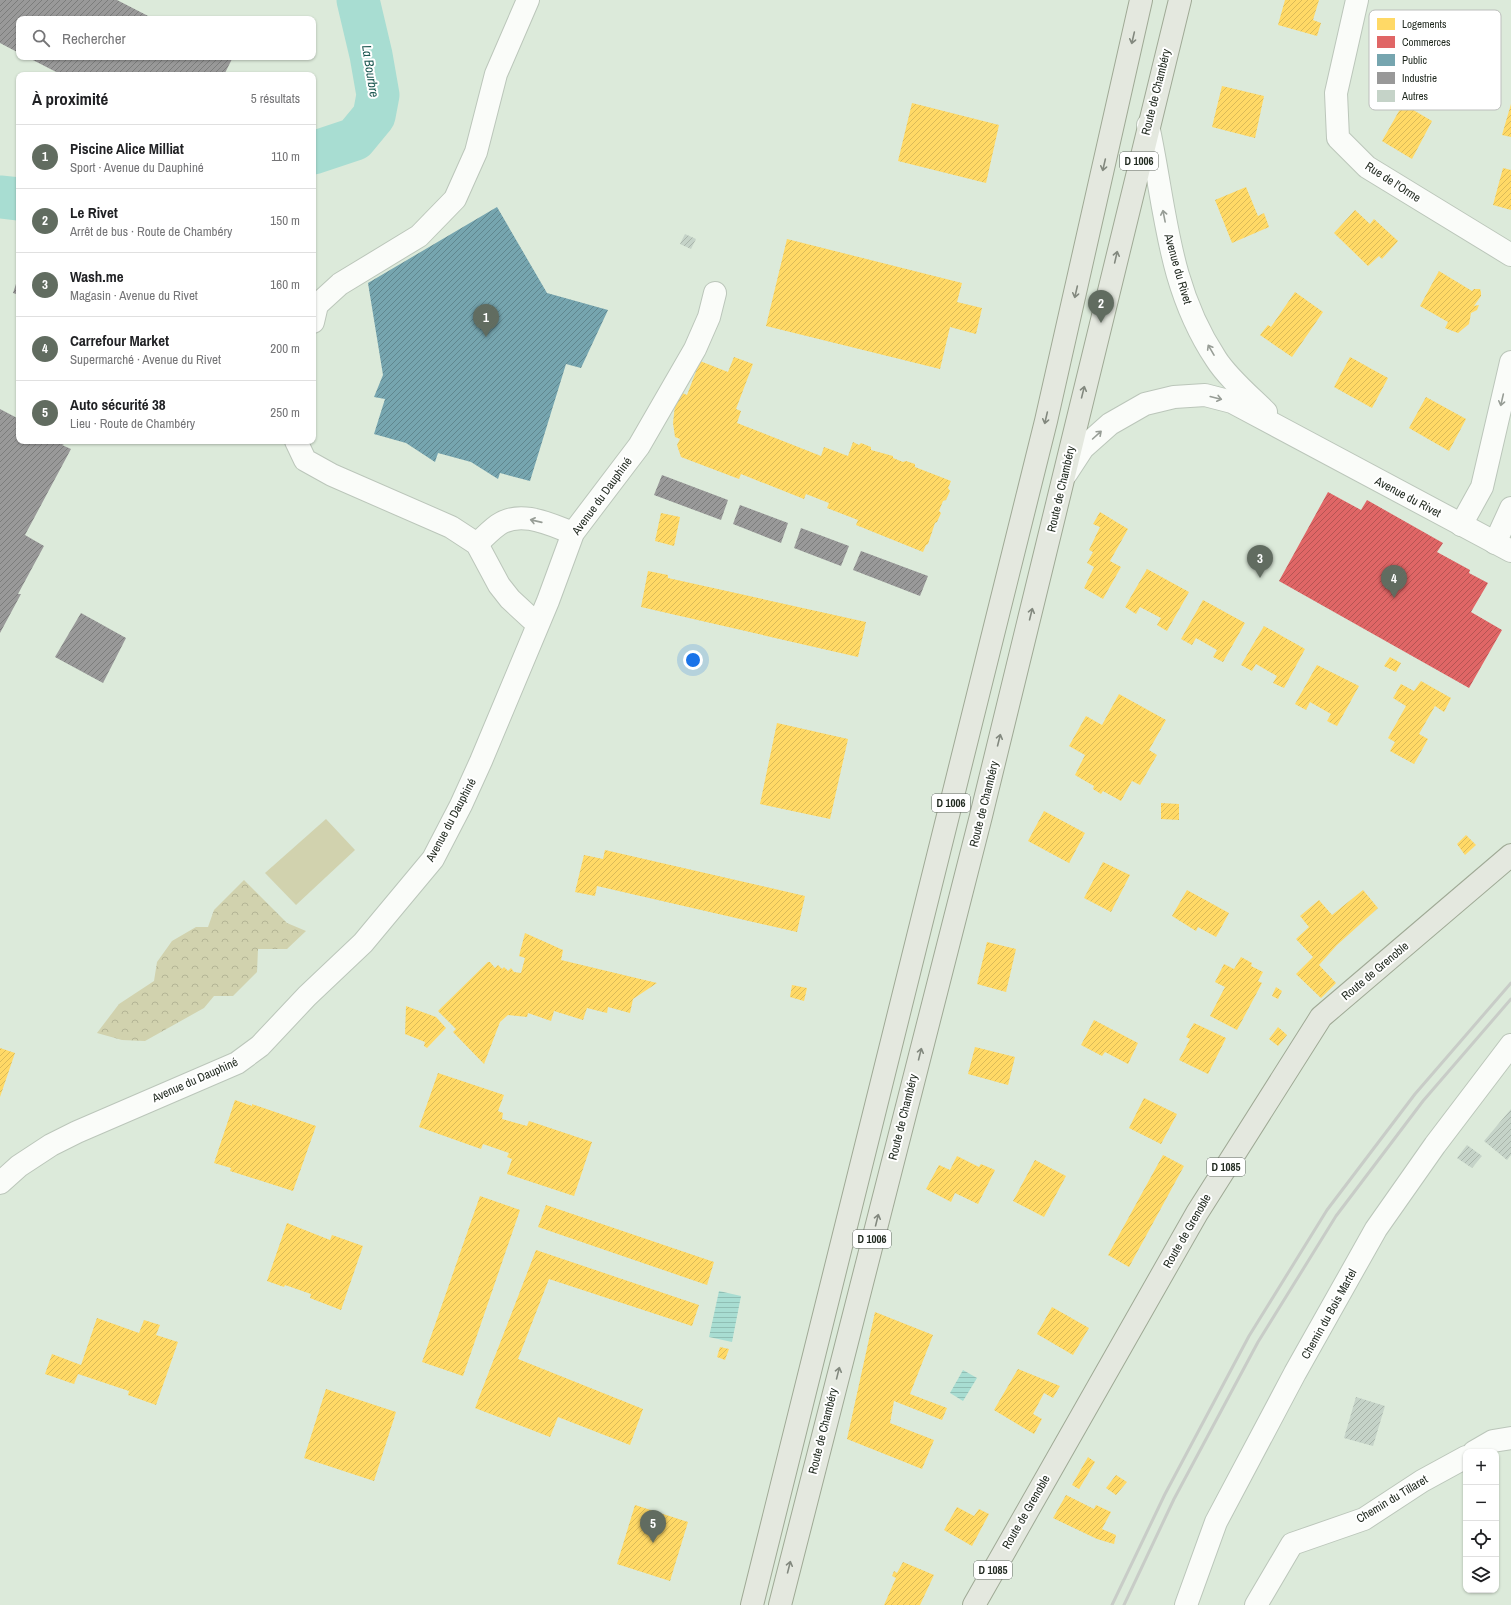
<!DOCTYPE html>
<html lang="fr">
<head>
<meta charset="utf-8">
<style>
  body { margin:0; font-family:"Archivo Narrow",sans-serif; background:#f6f6f6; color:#202124 }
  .controls { position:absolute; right:12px; bottom:12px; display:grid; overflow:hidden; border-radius:8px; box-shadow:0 1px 3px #0004 }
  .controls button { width:36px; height:36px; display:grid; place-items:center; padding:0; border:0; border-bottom:1px solid #e0e0e0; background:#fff; color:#202124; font:20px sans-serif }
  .you { position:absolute; left:693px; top:660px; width:14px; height:14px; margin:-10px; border:3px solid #fff; border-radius:50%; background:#1a73e8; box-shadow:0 0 0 6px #1a73e833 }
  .badge { display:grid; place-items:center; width:26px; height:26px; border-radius:50%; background:#616c60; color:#fff; font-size:13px; font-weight:700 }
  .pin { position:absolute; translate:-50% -33px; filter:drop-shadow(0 1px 2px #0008) }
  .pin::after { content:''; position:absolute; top:21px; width:14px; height:12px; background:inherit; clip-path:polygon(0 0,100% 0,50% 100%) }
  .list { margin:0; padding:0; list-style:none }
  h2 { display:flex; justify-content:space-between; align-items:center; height:52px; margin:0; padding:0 16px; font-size:17px }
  h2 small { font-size:13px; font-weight:400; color:#757577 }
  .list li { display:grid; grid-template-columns:26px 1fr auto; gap:12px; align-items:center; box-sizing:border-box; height:64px; padding:0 16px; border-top:1px solid #e0e0e0 }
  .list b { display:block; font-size:15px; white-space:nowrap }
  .list p { margin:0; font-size:13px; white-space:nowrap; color:#757577 }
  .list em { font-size:13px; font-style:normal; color:#757577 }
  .icon { flex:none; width:22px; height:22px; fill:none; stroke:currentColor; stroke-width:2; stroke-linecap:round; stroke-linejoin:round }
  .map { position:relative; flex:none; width:1511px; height:1605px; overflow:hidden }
  .search { position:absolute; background:#fff; box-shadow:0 1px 3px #0004; left:16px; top:16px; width:300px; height:44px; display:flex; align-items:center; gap:10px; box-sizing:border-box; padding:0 14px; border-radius:8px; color:#757577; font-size:15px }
  .panel { position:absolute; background:#fff; box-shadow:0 1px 3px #0004; left:16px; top:72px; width:300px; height:372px; border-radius:8px }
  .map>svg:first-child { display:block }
  .park { fill:url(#park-crowns) }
  .pitch { fill:#d1d2ae }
  .water { fill:url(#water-rules) }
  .homes { fill:url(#homes-hatch) }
  .shops { fill:url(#shops-hatch) }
  .public { fill:url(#public-hatch) }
  .industry { fill:url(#industry-hatch) }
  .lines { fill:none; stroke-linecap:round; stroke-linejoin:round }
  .river { stroke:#a8ddd2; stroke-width:43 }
  .building { fill:url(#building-hatch) }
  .street-casing { stroke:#bbc6ba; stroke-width:24 }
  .primary-casing { stroke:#9fa995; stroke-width:24 }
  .street { stroke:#fafcf9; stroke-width:22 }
  .primary { stroke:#e4e8df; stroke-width:22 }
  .rail { stroke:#c8ccc7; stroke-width:3 }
  .oneway { stroke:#82887e }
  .oneway2 { stroke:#979d96 }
  .labels { text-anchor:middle; stroke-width:4; stroke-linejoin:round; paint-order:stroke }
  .shield { fill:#fff; stroke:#626862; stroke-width:1 }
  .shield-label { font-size:11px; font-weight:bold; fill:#1f281e }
  .street-label { font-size:12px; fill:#1f281e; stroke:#fff }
  .water-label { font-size:13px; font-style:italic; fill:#1d5852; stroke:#fff }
  .key { fill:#fff; stroke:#bcbebc; stroke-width:1 }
  .key-label { font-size:11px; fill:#1f281e }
</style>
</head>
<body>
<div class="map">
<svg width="1511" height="1605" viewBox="0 0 1511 1605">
  <defs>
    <pattern id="park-crowns" width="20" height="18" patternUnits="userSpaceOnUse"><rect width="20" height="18" fill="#d1d2ae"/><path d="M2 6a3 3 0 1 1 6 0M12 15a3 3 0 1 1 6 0" fill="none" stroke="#b3b495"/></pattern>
    <pattern id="water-rules" width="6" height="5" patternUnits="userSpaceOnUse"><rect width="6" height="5" fill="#a8ddd2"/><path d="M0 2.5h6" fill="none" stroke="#90beb4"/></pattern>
    <pattern id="homes-hatch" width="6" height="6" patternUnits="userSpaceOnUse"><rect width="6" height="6" fill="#ffd966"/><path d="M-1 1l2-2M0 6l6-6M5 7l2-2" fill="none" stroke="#daba58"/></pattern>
    <pattern id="shops-hatch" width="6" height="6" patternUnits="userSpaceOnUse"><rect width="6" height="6" fill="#e06666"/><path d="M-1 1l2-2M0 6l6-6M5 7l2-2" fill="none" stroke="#b55453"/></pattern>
    <pattern id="public-hatch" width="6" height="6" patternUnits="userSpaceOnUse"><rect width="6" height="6" fill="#76a5af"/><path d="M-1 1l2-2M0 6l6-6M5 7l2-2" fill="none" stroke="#60868e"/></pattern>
    <pattern id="industry-hatch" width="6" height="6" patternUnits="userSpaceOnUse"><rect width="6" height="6" fill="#999"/><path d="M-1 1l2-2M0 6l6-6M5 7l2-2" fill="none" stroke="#7c7d7c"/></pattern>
    <pattern id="building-hatch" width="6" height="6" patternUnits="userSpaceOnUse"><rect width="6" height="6" fill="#c5d3c8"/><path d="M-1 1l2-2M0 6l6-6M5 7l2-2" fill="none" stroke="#a9b5ab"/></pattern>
  </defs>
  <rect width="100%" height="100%" fill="#dceada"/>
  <path class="park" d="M244,880L287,923L306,931L287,949H258L257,972L233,996H214L204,1008L145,1041L122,1040L97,1033L119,1004L154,981L157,962L172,941L196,927H208L214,910Z"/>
  <path class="pitch" d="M326,819L355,850L296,905L265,873Z"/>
  <g class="water">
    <path d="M719,1291L741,1296L732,1342L709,1337Z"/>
    <path d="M963,1370L977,1378L963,1401L950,1393Z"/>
  </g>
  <g class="homes">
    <path d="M1285,0H1319L1313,20L1321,23L1317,36L1278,25Z"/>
    <path d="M1222,86L1264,96L1255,138L1212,127Z"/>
    <path d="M912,103L999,125L986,183L898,161Z"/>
    <path d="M1403,104L1432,121L1412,159L1382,141Z"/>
    <path d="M1511,104V137L1502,135Z"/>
    <path d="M1503,168L1511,170V210L1493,205Z"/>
    <path d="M1246,187L1258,216L1264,213L1269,227L1232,243L1215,200Z"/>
    <path d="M1355,210L1370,224L1374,219L1398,241L1382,259L1379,256L1368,266L1334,233Z"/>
    <path d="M787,239L962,283L957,302L982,308L976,334L950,327L940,369L766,326Z"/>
    <path d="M1439,271L1472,291L1474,289H1480L1481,292V296L1474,306L1479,305L1477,310L1471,313L1469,324L1458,333L1445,328L1448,322L1420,306Z"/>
    <path d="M1295,292L1323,312L1292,357L1260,335L1268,325L1271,327Z"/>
    <path d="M734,357L753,364L736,409L741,411L737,423L821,456L824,447L848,456L853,442L859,445L861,443L871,447V450L893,456V458L903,462L906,461L915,464V467L951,481L948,488L950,491L946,500L943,501L939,511L941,513L937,522L935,523L928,544L926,545L923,552L856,525L858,520L827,508L829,503L806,494L804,499L741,474L739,479L681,457L677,445L680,439L675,437L673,423L675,405L680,392L687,395L700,361L728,372Z"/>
    <path d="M1350,357L1388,378L1372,408L1334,387Z"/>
    <path d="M1426,397L1466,419L1449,451L1409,428Z"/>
    <path d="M1100,512L1128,529L1110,561L1121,567L1103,599L1084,588L1094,567L1087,563L1093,552L1089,550L1100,527L1093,524Z"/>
    <path d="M661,513L680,517L674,546L655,541Z"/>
    <path d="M1147,569L1189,592L1167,631L1157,625L1161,618L1140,607L1136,614L1125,607Z"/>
    <path d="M648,571L668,575V578L866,622L858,657L641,607Z"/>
    <path d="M1203,600L1245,623L1223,662L1213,657L1217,650L1196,638L1192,645L1181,639Z"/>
    <path d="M1264,626L1305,649L1284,688L1273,683L1277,676L1256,664L1252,671L1241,665Z"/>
    <path d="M1390,657L1401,663L1396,672L1384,666Z"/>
    <path d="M1317,665L1359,686L1337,726L1327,721L1331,714L1310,702L1306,710L1295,704Z"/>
    <path d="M1421,681L1451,698L1444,712L1435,706L1419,734L1428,739L1414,764L1390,751L1395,742L1388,738L1406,706L1393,698L1401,684L1414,691Z"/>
    <path d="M1119,694L1166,720L1149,750L1157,755L1140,785L1132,781L1121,801L1103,791L1101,794L1093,789L1094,786L1075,775L1085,755L1069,746L1086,716L1102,725Z"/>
    <path d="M777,723L848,739L830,819L760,804Z"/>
    <path d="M1161,803L1179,804V820L1161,819Z"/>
    <path d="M1044,811L1085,833L1069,863L1028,841Z"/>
    <path d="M1466,835L1476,845L1465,855L1457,844Z"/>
    <path d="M605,850L805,896L797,932L597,886L595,896L575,892L584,855L603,859Z"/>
    <path d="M1103,862L1130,875L1111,912L1084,898Z"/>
    <path d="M1187,890L1229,913L1216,937L1198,927L1196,931L1172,916Z"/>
    <path d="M1363,890L1378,908L1337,945L1319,965L1336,983L1321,998L1296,974L1313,957L1296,939L1309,927L1300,916L1319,900L1332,915Z"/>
    <path d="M525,933L563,950L561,960L657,983L633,999L630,1013L608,1007L607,1013L587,1008L583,1020L554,1011L551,1021L528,1013L527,1017L508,1015L500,1022L484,1064L453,1032L456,1029L438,1011L488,962H490L495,968L498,965L502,969L504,967L508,971L511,968L514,972L521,973L525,958L519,956Z"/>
    <path d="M987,942L1016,949L1006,992L977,984Z"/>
    <path d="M1241,957L1252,963L1251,966L1263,972L1258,981L1262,983L1237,1030L1210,1016L1225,987L1215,982L1224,964L1234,969Z"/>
    <path d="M792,985L807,988L804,1001L790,997Z"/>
    <path d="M1276,987L1282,991L1278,999L1272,996Z"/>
    <path d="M406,1006L436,1017L446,1028L427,1048L424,1046L425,1042L405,1034Z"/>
    <path d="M1094,1020L1138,1043L1128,1064L1105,1052L1102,1056L1081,1045Z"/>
    <path d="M1194,1023L1226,1038L1208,1074L1179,1060L1190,1039L1186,1037Z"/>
    <path d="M1278,1027L1287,1035L1278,1046L1269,1039Z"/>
    <path d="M975,1047L1015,1057L1008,1085L968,1074Z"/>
    <path d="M0,1048L15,1053L0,1097Z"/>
    <path d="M438,1073L504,1095L498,1111L503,1113L502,1119L527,1126L529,1121L592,1142L574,1196L507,1174L512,1159L507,1157L509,1153L483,1144L481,1149L419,1127Z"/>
    <path d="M1144,1098L1177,1114L1161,1144L1129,1128Z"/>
    <path d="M235,1100L252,1106V1104L316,1126L293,1191L230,1171L231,1168L214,1163Z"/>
    <path d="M1163,1155L1184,1166L1129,1267L1108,1255Z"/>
    <path d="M957,1156L979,1167L981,1164L995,1170L978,1204L955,1193L951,1202L926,1189L939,1165L950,1170Z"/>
    <path d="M1035,1160L1066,1176L1044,1217L1013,1201Z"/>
    <path d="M480,1196L520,1210L463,1376L422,1362Z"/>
    <path d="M546,1205L714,1262L707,1285L538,1227Z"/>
    <path d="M287,1223L330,1240L332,1235L363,1246L341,1310L310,1298L311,1294L285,1285L284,1287L267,1281Z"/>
    <path d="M536,1250L699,1305L692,1326L549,1279L518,1359L643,1409L630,1445L558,1417L550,1437L475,1408Z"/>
    <path d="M1052,1307L1089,1328L1073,1355L1037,1334Z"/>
    <path d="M875,1312L933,1335L910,1394L947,1408L942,1420L894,1401L890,1423L934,1440L922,1469L847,1439Z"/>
    <path d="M97,1318L139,1333L144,1320L160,1325L156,1335L178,1342L156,1405L128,1395L129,1391L78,1374L74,1384L45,1374L52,1354L81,1365Z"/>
    <path d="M720,1347L729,1349L725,1360L717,1357Z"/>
    <path d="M1018,1369L1060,1386L1053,1398L1044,1393L1033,1414L1042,1419L1034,1434L994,1410Z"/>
    <path d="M326,1389L396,1412L374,1481L304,1458Z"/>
    <path d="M1088,1457L1095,1462L1079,1489L1072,1485Z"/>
    <path d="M1116,1475L1127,1482L1116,1495L1106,1488Z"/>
    <path d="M1066,1495L1094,1509L1096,1505L1111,1512L1102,1529L1116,1535L1114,1544L1097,1539L1053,1518Z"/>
    <path d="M635,1505L688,1522L670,1581L617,1564Z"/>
    <path d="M957,1507L974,1516L979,1509L989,1514L972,1546L944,1530Z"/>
    <path d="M903,1562L934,1575L920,1605H884L896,1578L892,1576L894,1571L897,1573Z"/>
  </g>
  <path class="shops" d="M1328,492L1361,510L1367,500L1443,543L1437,552L1470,570L1469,573L1488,583L1471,612L1502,630L1469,688L1279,581Z"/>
  <path class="public" d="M497,207L547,293L608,310L581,368L566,364L530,481L500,473L498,479L471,462L438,453L435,462L406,443L374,434L385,399L374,397L383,375L368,283Z"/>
  <g class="industry">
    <path d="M0,0H117L154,19H19V53L0,43Z"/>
    <path d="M27,57H228L232,59L224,75H62Z"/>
    <path d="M19,275V295L13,293Z"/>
    <path d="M0,409L19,419V441H60L64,444L62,445L71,449L25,535L44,546L18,594H21L0,633Z"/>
    <path d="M662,475L728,500L721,520L654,495Z"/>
    <path d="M740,505L788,523L781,543L733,524Z"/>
    <path d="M801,528L849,546L841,566L794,548Z"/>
    <path d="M861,551L928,576L920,596L853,570Z"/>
    <path d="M81,613L126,638L103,683L55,657Z"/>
  </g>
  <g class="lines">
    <g class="river">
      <path d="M313,153L355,139L374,116L378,95L371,55L358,0"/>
      <path d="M0,197L19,199"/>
    </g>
  </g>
  <g class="building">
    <path d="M685,234L696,239L691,249L680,244Z"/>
    <path d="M1511,1109V1155L1507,1160L1484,1141Z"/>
    <path d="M1467,1145L1482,1156L1472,1168L1457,1158Z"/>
    <path d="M1356,1397L1385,1406L1373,1446L1344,1438Z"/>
  </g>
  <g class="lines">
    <g class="street-casing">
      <g id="street">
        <path d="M1357,0L1336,93L1338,138L1367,167L1511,255"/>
        <path d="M1148,125C1166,208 1167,285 1216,359C1228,378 1251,397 1266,412"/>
        <path d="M313,322L317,305L340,284L419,236L455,199L476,152L496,74L528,0"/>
        <path d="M296,441L305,460L332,475L451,527L477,544L499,585L510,599L537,624"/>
        <path d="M1066,474L1083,448L1110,424L1145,404L1174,397L1205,395L1232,402L1511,551"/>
        <path d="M1461,525L1482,487L1511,362"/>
        <path d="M1495,543L1511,508"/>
        <path d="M477,544C484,537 491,530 498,525C521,509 551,525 573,533"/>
        <path d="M0,1183L19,1166L51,1145L77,1132L237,1063L260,1046L307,996L363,943L433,859L461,805L481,761L548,601L573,533L639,446L695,349L709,317L715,293"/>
        <path d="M1474,1452L1493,1441L1511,1438"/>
        <path d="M1186,1605L1216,1522L1295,1373L1376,1229L1435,1145L1511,1045"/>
        <path d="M1256,1605L1292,1544L1364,1519L1422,1481L1466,1457"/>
      </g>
    </g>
    <g class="primary-casing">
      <g id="primary">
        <path d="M752,1605L1046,421L1141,0"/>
        <path d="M780,1605L981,816L1180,0"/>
        <path d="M974,1605L1197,1213L1321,1017L1511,855"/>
      </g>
    </g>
    <use href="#street" class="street"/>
    <use href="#primary" class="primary"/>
    <g class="rail">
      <path d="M1112,1605L1165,1494L1249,1336L1327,1210L1415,1094L1511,983"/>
      <path d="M1124,1605L1174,1499L1258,1342L1336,1216L1423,1101L1511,999"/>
    </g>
  </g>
  <defs><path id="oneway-shaft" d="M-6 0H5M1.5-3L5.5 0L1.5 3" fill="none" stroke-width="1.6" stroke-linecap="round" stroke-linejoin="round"/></defs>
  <g class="oneway">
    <use href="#oneway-shaft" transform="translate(1133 38) rotate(103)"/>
    <use href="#oneway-shaft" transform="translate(1104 165) rotate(103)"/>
    <use href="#oneway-shaft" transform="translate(1116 257) rotate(-77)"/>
    <use href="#oneway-shaft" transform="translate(1076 292) rotate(103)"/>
    <use href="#oneway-shaft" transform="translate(1083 392) rotate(-76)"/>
    <use href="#oneway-shaft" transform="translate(1046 418) rotate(103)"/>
    <use href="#oneway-shaft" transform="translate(1031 614) rotate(-76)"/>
    <use href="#oneway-shaft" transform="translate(999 740) rotate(-76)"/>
    <use href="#oneway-shaft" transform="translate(920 1054) rotate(-76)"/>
    <use href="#oneway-shaft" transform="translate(877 1220) rotate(-76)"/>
    <use href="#oneway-shaft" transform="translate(838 1373) rotate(-76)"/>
    <use href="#oneway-shaft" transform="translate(789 1567) rotate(-76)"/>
  </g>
  <g class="oneway2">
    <use href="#oneway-shaft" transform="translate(1164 216) rotate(-101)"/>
    <use href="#oneway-shaft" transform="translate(1211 350) rotate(-120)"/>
    <use href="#oneway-shaft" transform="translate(1216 398) rotate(14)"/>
    <use href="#oneway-shaft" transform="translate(1502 400) rotate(103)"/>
    <use href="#oneway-shaft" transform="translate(1097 435) rotate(-42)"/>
    <use href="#oneway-shaft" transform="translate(536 521) rotate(-167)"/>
  </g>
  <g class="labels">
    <g class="shield">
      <rect x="1120" y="152" width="38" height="18" rx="3"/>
      <rect x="932" y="794" width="38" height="18" rx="3"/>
      <rect x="1207" y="1158" width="38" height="18" rx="3"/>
      <rect x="853" y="1230" width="38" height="18" rx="3"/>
      <rect x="974" y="1561" width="38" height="18" rx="3"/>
    </g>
    <g class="shield-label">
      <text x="1139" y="165">D 1006</text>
      <text x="951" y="807">D 1006</text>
      <text x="1226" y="1171">D 1085</text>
      <text x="872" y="1243">D 1006</text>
      <text x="993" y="1574">D 1085</text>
    </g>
    <g class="street-label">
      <text transform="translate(1156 92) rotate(-76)" y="4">Route de Chambéry</text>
      <text transform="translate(1393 182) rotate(33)" y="4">Rue de l'Orme</text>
      <text transform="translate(1178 269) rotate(74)" y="4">Avenue du Rivet</text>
      <text transform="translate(1061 489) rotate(-77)" y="4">Route de Chambéry</text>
      <text transform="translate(602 496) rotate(-54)" y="4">Avenue du Dauphiné</text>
      <text transform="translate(1408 497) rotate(28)" y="4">Avenue du Rivet</text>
      <text transform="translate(984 804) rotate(-76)" y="4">Route de Chambéry</text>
      <text transform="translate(451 820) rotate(-62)" y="4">Avenue du Dauphiné</text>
      <text transform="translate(1375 971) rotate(-40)" y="4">Route de Grenoble</text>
      <text transform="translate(195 1080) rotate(-24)" y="4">Avenue du Dauphiné</text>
      <text transform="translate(903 1117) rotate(-76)" y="4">Route de Chambéry</text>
      <text transform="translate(1187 1231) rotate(-60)" y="4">Route de Grenoble</text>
      <text transform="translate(1329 1314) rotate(-61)" y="4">Chemin du Bois Martel</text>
      <text transform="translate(823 1431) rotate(-76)" y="4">Route de Chambéry</text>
      <text transform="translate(1392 1499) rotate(-31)" y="4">Chemin du Tillaret</text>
      <text transform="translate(1026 1512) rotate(-60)" y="4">Route de Grenoble</text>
    </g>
    <g class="water-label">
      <text transform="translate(371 71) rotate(81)" y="5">La Bourbre</text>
    </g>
  </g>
  <rect x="1369" y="10" width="132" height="100" rx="6" class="key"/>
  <rect x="1377" y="18" width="18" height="12" fill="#ffd966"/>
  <rect x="1377" y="36" width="18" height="12" fill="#e06666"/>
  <rect x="1377" y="54" width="18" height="12" fill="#76a5af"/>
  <rect x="1377" y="72" width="18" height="12" fill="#999"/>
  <rect x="1377" y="90" width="18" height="12" fill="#c5d3c8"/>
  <g class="key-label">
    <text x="1402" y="28">Logements</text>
    <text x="1402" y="46">Commerces</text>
    <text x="1402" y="64">Public</text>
    <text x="1402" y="82">Industrie</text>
    <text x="1402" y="100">Autres</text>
  </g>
</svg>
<div class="controls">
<button>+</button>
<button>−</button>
<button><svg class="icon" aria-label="locate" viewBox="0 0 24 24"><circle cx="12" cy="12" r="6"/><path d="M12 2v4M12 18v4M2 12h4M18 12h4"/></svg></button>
<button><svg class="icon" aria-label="layers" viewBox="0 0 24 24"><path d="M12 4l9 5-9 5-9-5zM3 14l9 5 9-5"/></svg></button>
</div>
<div class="you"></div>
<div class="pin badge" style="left:486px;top:337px">1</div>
<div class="pin badge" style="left:1101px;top:323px">2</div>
<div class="pin badge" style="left:1260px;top:578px">3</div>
<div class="pin badge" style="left:1394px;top:598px">4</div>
<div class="pin badge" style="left:653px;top:1543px">5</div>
<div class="search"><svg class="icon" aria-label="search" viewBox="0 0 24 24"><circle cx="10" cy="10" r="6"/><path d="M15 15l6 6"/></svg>Rechercher</div>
<section class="panel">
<h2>À proximité<small>5 résultats</small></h2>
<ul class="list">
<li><span class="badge">1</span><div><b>Piscine Alice Milliat</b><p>Sport · Avenue du Dauphiné</p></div><em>110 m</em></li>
<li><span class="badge">2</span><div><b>Le Rivet</b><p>Arrêt de bus · Route de Chambéry</p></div><em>150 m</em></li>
<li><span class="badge">3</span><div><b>Wash.me</b><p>Magasin · Avenue du Rivet</p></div><em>160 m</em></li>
<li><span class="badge">4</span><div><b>Carrefour Market</b><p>Supermarché · Avenue du Rivet</p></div><em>200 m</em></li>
<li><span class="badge">5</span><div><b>Auto sécurité 38</b><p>Lieu · Route de Chambéry</p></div><em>250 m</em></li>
</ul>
</section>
</div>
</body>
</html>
